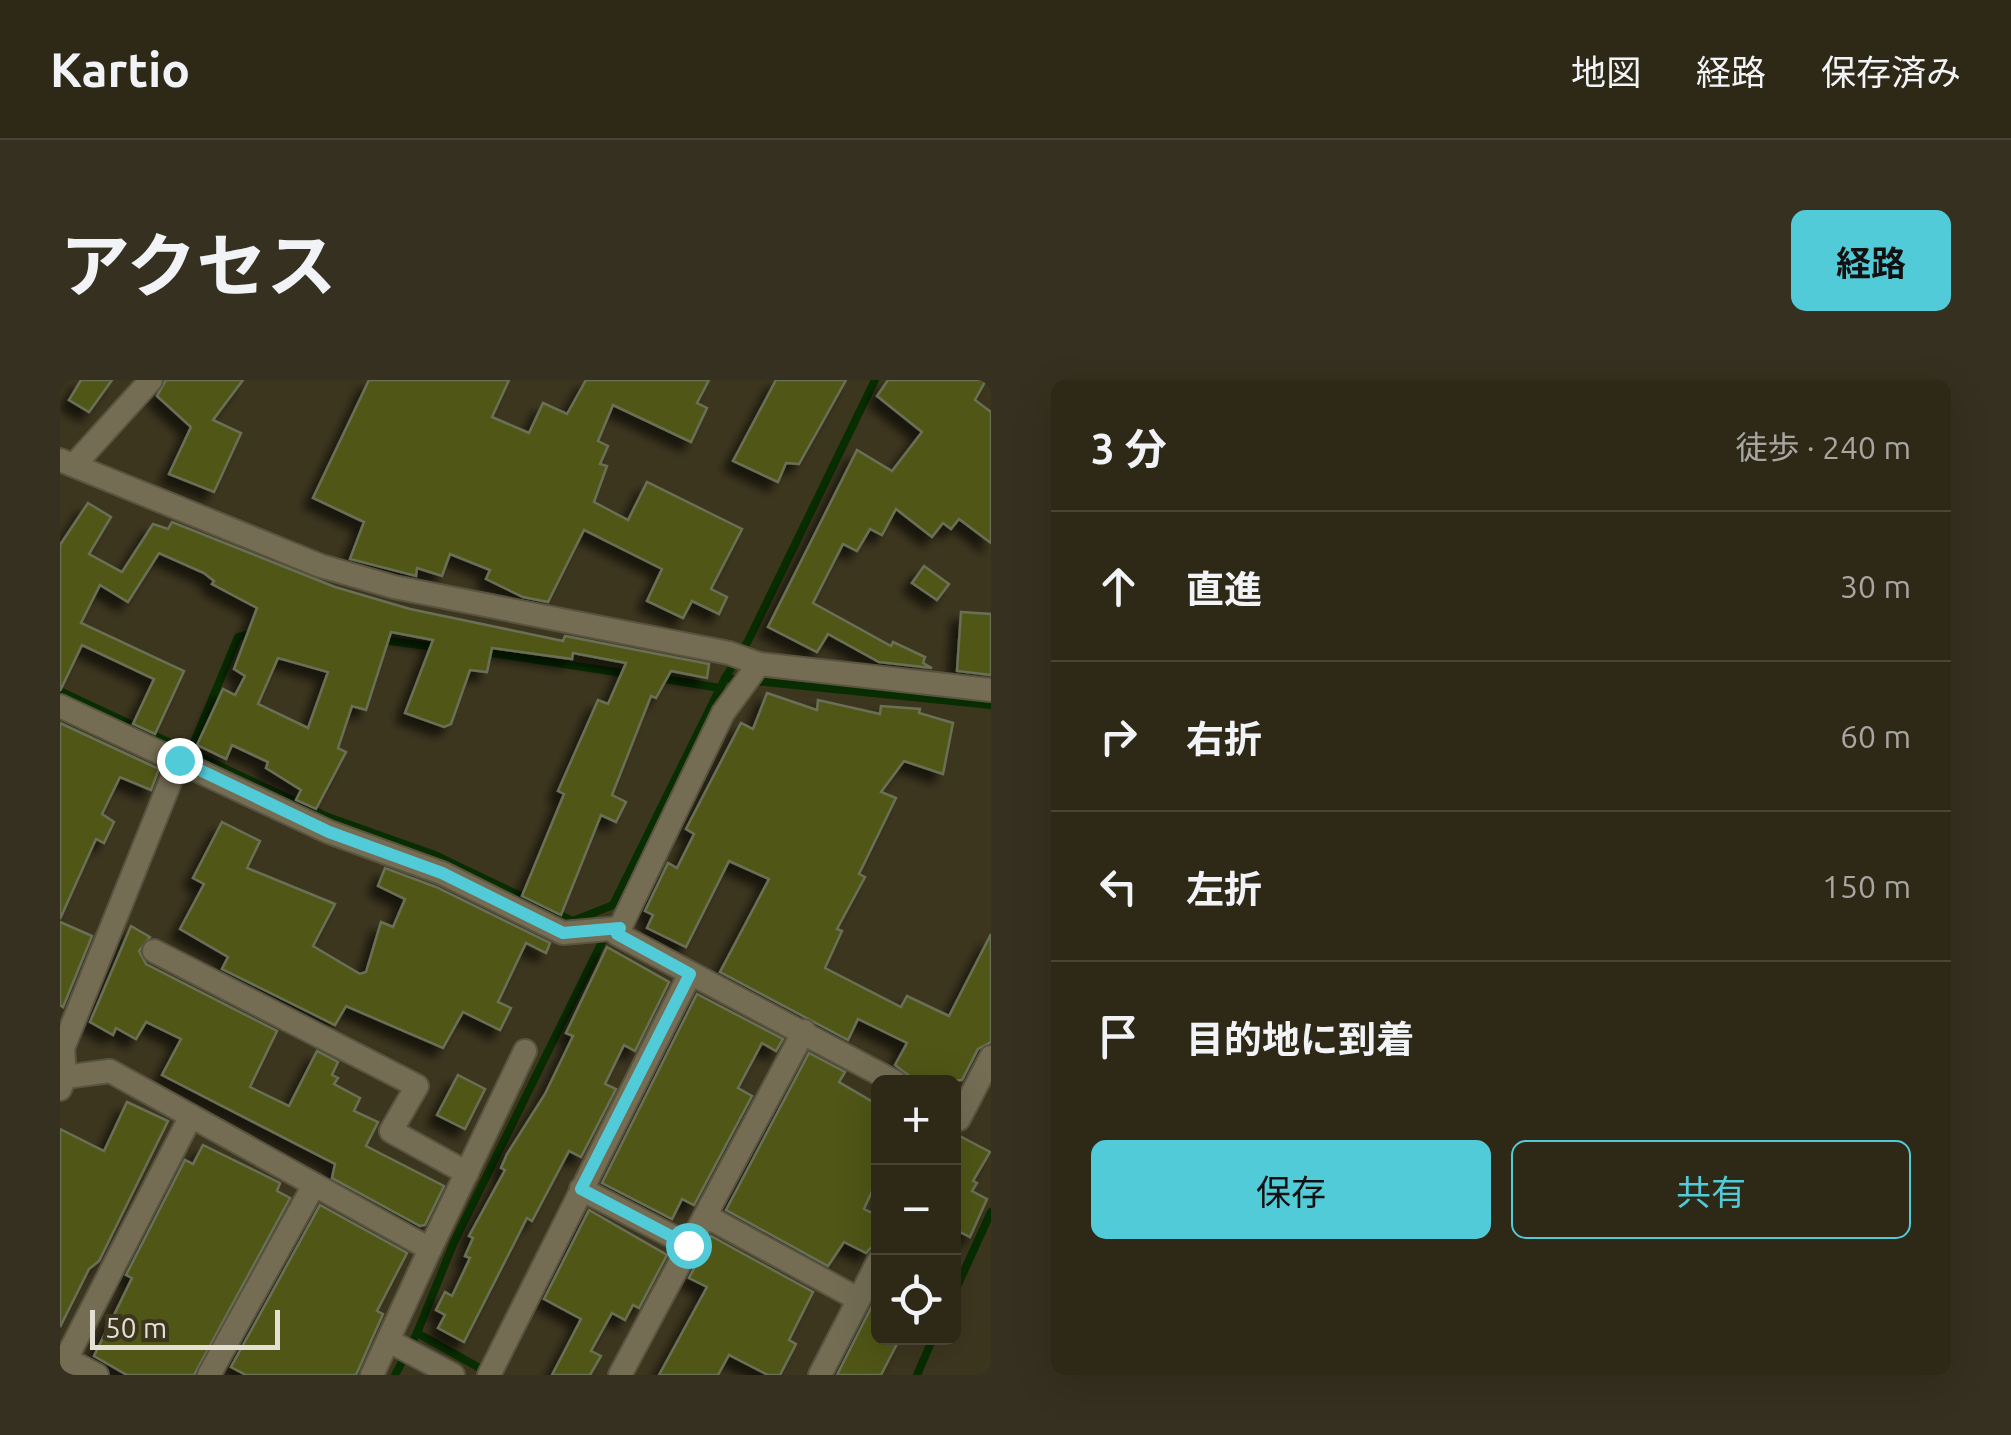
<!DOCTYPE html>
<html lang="ja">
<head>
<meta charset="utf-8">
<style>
  body { margin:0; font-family:Ubuntu,"Noto Sans JP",sans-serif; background:#363020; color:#f1f3f6 }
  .controls { position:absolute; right:30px; bottom:30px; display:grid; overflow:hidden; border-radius:15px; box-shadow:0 10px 40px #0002 }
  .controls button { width:90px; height:90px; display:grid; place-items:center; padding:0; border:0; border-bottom:2px solid #494436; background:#2e2817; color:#f1f3f6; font:50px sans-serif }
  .scale { position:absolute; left:30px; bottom:25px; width:190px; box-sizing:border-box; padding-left:10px; border:5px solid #e3e0d2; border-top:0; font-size:28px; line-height:35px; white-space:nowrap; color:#e3e0d2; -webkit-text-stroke:8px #3d361f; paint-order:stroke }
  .stop { position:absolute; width:30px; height:30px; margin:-22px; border:8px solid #52cbd9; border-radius:50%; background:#fff }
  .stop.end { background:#52cbd9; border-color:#fff; box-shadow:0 2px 10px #0008 }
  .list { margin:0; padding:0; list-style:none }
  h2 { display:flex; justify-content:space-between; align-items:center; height:130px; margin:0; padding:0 40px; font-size:42px }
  h2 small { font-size:32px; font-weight:400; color:#a7a6a1 }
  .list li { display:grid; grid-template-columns:65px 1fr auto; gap:30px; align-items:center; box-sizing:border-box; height:150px; padding:0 40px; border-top:2px solid #494436 }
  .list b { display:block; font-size:38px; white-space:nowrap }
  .list em { font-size:32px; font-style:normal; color:#a7a6a1 }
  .actions { display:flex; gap:20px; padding:30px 40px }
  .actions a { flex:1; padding:22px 0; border:2px solid #52cbd9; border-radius:15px; text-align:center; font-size:35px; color:#52cbd9 }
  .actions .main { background:#52cbd9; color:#111 }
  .icon { flex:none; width:55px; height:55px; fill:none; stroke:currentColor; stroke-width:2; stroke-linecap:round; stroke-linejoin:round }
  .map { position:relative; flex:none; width:931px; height:995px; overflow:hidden; border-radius:15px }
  header { display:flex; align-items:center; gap:60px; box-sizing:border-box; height:140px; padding:0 50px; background:#2e2817; border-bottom:2px solid #494436 }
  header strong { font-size:48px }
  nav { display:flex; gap:55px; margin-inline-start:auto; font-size:35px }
  .intro { display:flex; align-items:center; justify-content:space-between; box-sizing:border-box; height:240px; padding:0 60px }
  h1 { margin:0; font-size:70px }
  .button { padding:25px 45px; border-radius:15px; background:#52cbd9; color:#111; font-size:35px; font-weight:700 }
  main { display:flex; gap:60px; padding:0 60px }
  aside { flex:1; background:#2e2817; border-radius:15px; box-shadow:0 10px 40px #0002 }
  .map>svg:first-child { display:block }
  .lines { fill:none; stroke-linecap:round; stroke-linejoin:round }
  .stream { stroke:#082d00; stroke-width:8 }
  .building { fill:#4f5719; stroke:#6a6f56; stroke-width:2.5; fill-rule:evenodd; filter:url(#shadow) }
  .street-casing { stroke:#595440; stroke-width:26 }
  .street { stroke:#746d54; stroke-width:22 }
  .route { stroke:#52cbd9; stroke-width:12 }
</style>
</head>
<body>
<header>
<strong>Kartio</strong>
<nav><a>地図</a><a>経路</a><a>保存済み</a></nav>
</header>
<div class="intro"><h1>アクセス</h1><a class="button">経路</a></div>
<main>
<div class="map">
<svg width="931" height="995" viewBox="0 0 931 995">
  <defs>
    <filter id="shadow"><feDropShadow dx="-9" dy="9" stdDeviation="5" flood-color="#0009"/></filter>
  </defs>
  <rect width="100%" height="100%" fill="#3d361f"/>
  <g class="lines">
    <g class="stream">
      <path d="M815,0L688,261L665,298L931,325"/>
      <path d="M321,260L376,267"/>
      <path d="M425,272L569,294"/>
      <path d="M598,298L660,308"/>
      <path d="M0,311L268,437L375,475L513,541L553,525L665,298"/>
      <path d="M130,372L178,257L197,252"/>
      <path d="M894,913L931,832"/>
      <path d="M357,953L394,862L542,562L541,554"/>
      <path d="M335,995L357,953L425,991"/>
      <path d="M857,995L873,958"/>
    </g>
  </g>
  <g class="building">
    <path d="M21,0H52L29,32L9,20Z"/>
    <path d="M106,0H183L153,40L181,53L154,112L109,94L131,47L97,16Z"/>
    <path d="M309,0H449L432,37L469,53L483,23L507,34L526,0H649L637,23L647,28L631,62L553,25L538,61L548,66L540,84L547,86L534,122L568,140L587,102L682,149L651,209L667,217L659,234L632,221L623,238L587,221L602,189L524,150L488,222L463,217L426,199L430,190L390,174L382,196L357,188L356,196L290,179L304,142L253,118Z"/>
    <path d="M716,0H786L739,84L726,83L718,102L673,81Z"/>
    <path d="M828,0H926L915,20L931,32V163L899,139L891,149L883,143L872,157L836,129L822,155L810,149L797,171L783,164L753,223L831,266L833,262L865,277L863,283L872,288L819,282L768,254L757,272L708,247L797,70L832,91L862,52L817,16Z"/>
    <path d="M28,123L51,137L29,174L62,192L93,144L108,149L112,142L275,207L350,229L503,261L505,256L649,284L647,298L611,291L596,318L591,316L552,415L566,422L556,442L541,435L501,535L462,516L504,414L498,411L538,320L548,324L566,283L513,273L512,279L432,268L427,292L410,290L391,344L384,347L345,333L373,260L331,252L306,330L292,326L278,368L286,372L256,429L236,420L241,410L206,388L208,382L172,365L166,379L137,365L163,309L175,315L185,296L174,289L197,228L152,204L154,201L144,193L99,173L68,222L40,205L21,243L124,291L95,354L73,344L94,299L22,265L0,311V165ZM218,278L268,292L248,348L198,324Z"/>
    <path d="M864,186L889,204L877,220L852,203Z"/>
    <path d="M901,232L931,234V295L897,291Z"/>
    <path d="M707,313L757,330L758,320L820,334L821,326L860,329L859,333L893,343L883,394L844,381L821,412L836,418L799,494L805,497L777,549L782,551L765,588L841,627L847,616L889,636L931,554V662L918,669L902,700L857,702L835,685L847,663L798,639L788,660L660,592L709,499L669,481L626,567L587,548L593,535L585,531L608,483L617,488L634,454L626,449L681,343L693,349Z"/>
    <path d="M0,343L99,389L91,410L60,397L42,434L54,442L44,463L36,459L0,539Z"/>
    <path d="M162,442L200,461L187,488L275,524L253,566L300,594L306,592L321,542L333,547L345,519L318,506L325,488L376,507L490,563L486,573L466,563L438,622L451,628L440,650L403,632L383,668L286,626L275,645L162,589L168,577L120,549L144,504L133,498Z"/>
    <path d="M0,542L32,556L3,627L0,625Z"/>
    <path d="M71,546L90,557L79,571L86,584L217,651L190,707L229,726L257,671L278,682L272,695L278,698L274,704L300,718L294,731L318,742L306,766L384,806L365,845L360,846L272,798L275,784L102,695L121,659L86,642L76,659L56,648L53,655L30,642Z"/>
    <path d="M547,567L609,602L575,671L564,665L545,704L556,709L521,777L509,771L472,841L467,838L404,962L378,948L385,935L376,930L385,912L392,916L410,878L405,876L413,858L409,856L445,790L441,788L447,774L485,714L513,656L506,653Z"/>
    <path d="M637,614L723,659L716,671L702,663L678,708L692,716L634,825L622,819L612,839L542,803Z"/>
    <path d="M749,673L785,692L779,702L818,725V798L804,829L818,836V860L806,873L784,862L768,886L666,830Z"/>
    <path d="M398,695L425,709L405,749L377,735Z"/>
    <path d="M67,722L108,741L39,881L29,889L0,947V749L44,771Z"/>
    <path d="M894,753L930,772L913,801L917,803L912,811L927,819L910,857L894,849Z"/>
    <path d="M143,765L220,803L217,811L230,818L134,995H67L34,976L72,898L66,895L125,780L133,784Z"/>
    <path d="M260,825L347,873L317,931L323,934L296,995H186L171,987Z"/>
    <path d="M529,830L607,875L579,928L573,925L565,940L552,933L531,971L541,976L530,995H492L521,939L484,919Z"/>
    <path d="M651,856L753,912L729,960L736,964L720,995H708L669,975L658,995H599L647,907L629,898Z"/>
    <path d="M818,914V958H840L821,995H777Z"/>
  </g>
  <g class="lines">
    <g class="street-casing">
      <g id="street">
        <path d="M0,80L261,186L334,207L669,273L699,284L931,310"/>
        <path d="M15,84L91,0"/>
        <path d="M699,284L663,333L557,554L835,702"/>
        <path d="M0,326L269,452L382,493L503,553L560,548"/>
        <path d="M94,571L357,706L331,751L407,793"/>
        <path d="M5,697L3,668L119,380"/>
        <path d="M0,709L5,697L50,691L370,869L312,995"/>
        <path d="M899,739L931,677"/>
        <path d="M521,809L629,865"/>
        <path d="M646,836L798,919"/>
        <path d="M370,869L465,671"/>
        <path d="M329,961L393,995"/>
        <path d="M0,976L37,995"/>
        <path d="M6,979L131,736"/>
        <path d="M149,995L254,805"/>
        <path d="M429,995L630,594"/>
        <path d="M560,995L744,651"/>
        <path d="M760,995L818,882"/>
      </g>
    </g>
    <use href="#street" class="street"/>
  </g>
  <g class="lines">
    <path class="route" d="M119,380L269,452L382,493L503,553L560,548L557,554L630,594L521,809L628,865"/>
  </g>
</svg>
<div class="controls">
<button>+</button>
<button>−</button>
<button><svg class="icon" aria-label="locate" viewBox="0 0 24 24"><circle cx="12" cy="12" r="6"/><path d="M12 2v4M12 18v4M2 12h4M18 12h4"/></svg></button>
</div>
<div class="scale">50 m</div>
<div class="stop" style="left:628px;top:865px"></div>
<div class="stop end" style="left:119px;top:380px"></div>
</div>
<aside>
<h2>3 分<small>徒歩 · 240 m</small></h2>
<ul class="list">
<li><svg class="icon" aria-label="ahead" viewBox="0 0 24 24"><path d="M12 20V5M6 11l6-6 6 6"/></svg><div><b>直進</b></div><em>30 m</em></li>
<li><svg class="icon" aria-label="right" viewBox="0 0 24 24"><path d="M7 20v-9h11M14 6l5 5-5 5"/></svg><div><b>右折</b></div><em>60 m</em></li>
<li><svg class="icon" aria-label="left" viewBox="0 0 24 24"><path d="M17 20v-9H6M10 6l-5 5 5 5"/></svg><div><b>左折</b></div><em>150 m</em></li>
<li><svg class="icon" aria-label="arrive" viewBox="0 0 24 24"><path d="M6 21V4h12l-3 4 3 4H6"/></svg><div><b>目的地に到着</b></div></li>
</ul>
<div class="actions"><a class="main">保存</a><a>共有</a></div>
</aside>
</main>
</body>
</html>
